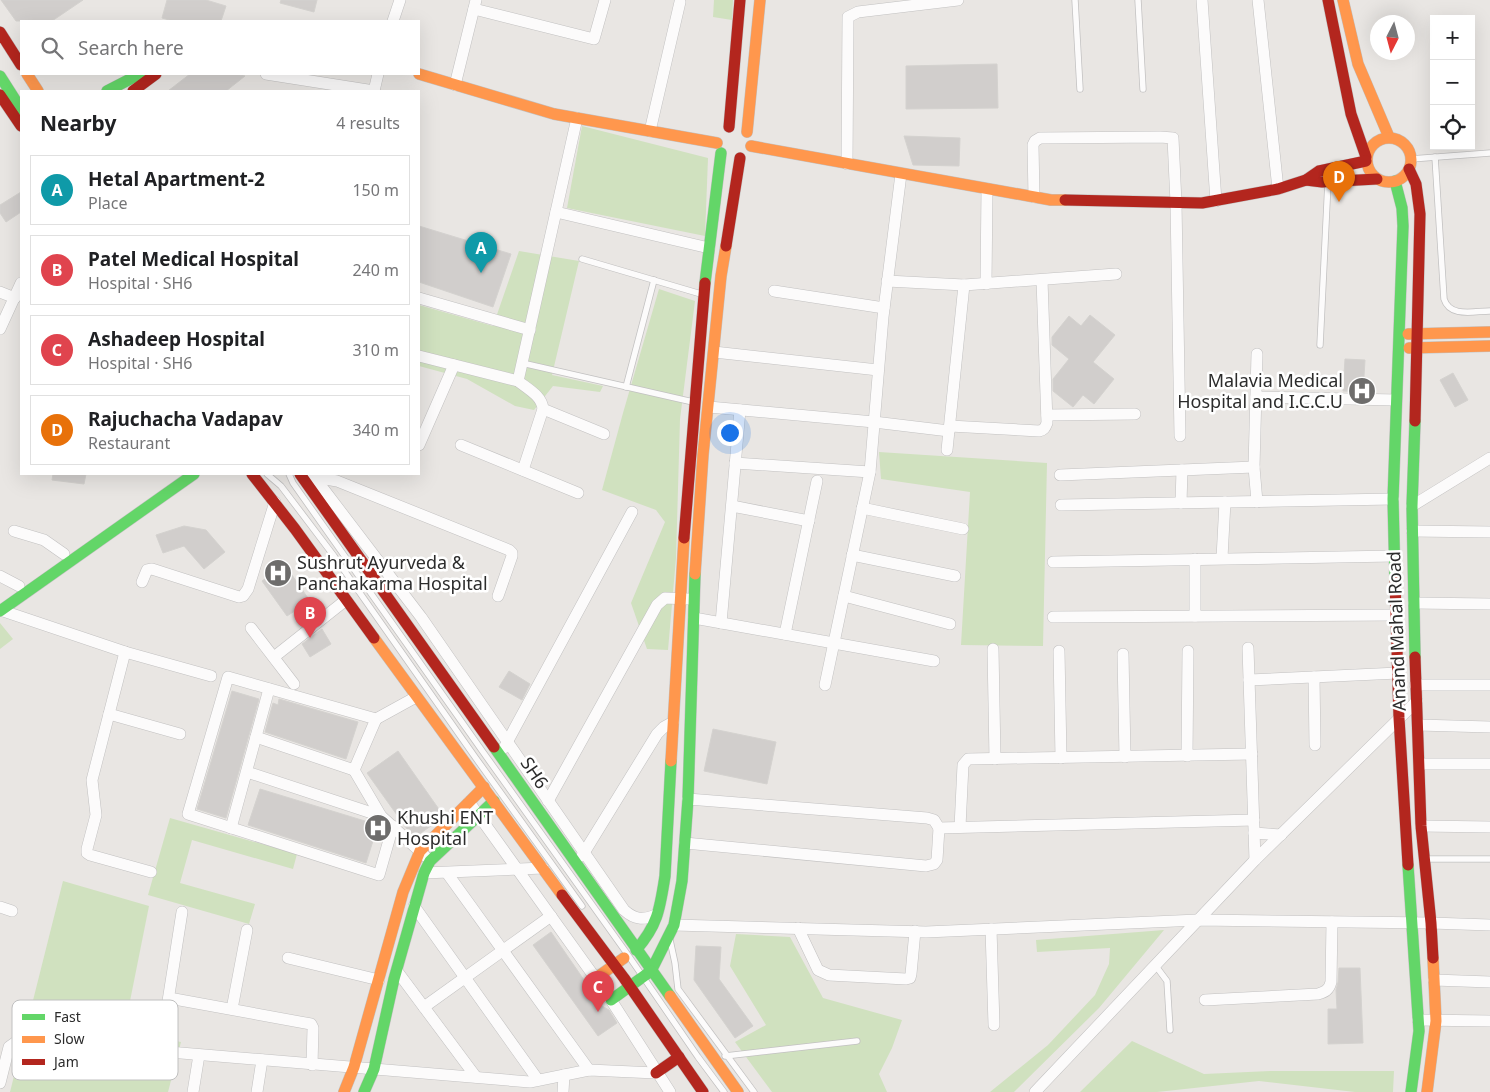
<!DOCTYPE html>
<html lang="en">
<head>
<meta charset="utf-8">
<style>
  body { margin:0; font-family:"Noto Sans",sans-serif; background:#f2f2f2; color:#202124 }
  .controls { position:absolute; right:15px; top:15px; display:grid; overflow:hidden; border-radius:0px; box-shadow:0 5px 20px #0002 }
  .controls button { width:45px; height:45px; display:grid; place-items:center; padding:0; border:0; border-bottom:1px solid #e0e0e0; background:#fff; color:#202124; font:25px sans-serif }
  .compass { position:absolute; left:1370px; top:15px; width:45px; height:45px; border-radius:50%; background:#fff; box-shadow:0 5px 20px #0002; rotate:186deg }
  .you { position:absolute; left:729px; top:432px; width:18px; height:18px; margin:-12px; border:4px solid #fff; border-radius:50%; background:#1a73e8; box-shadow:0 0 0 8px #1a73e833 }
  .badge { display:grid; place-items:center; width:32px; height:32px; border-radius:50%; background:#0b8043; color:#fff; font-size:16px; font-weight:700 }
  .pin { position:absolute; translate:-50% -41px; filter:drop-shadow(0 1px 2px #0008) }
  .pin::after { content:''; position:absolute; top:26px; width:18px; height:15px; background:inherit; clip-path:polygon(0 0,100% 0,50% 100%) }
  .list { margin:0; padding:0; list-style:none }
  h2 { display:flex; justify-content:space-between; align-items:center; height:65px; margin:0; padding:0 20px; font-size:21px }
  h2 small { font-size:16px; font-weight:400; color:#757577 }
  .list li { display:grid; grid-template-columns:32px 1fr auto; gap:15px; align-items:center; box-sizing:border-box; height:70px; margin:0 10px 10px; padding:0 10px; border:1px solid #e0e0e0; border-radius:0px }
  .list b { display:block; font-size:19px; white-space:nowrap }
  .list p { margin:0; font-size:16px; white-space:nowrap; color:#757577 }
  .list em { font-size:16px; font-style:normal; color:#757577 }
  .icon { flex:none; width:28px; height:28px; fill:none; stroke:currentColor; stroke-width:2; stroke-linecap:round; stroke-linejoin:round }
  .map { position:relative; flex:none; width:1490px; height:1092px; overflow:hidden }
  .search { position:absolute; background:#fff; box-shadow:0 5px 20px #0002; left:20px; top:20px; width:400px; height:55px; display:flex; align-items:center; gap:12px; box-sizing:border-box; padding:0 18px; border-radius:0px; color:#757577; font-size:19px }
  .panel { position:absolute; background:#fff; box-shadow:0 5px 20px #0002; left:20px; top:90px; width:400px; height:385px; border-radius:0px }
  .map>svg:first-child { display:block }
  .green { fill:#d0e1bf }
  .building { fill:#d1cecc; stroke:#d4d2cf }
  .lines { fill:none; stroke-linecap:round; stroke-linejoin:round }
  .lane-casing { stroke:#c2c1c1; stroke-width:7 }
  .street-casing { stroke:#c2c1c1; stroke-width:12 }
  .fast-casing { stroke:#c2c1c1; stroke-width:12 }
  .slow-casing { stroke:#c2c1c1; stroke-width:12 }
  .jam-casing { stroke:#c2c1c1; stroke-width:12 }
  .lane { stroke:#fcfbfb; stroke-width:5.5 }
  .street { stroke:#fcfbfb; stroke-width:11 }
  .fast { stroke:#63d668; stroke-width:11 }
  .slow { stroke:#ff974d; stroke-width:11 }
  .jam { stroke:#b3261e; stroke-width:11 }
  .labels { text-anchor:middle; stroke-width:5; stroke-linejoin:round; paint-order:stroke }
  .poi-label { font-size:18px; fill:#2c2c2c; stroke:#fff; text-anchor:start }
  .street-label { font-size:18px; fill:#2c2c2c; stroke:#fff }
  .key { fill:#fff; stroke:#c0c0c0; stroke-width:1 }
  .key-label { font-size:14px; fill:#2c2c2c }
</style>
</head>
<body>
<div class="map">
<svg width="1490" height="1092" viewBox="0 0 1490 1092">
  <rect width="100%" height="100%" fill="#e9e6e3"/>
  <g class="green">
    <path d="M714,0H733L732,20L713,17Z"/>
    <path d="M582,126L708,158L705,236L567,208Z"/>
    <path d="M519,251L579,261L552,375L603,386L600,392L553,386L534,410L515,406L467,379L419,366V305L493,326Z"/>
    <path d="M659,289L695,301L680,419L676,558L668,650L647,649L631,603L665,522L656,510L602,490L623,413Z"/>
    <path d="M879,452L1047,463L1043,646L961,645L970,492L881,479Z"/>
    <path d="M0,623L13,639L0,649Z"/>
    <path d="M170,818L297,854L293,869L192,840L180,883L255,904L249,924L148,895Z"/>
    <path d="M63,881L149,906L124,1031L181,1042L168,1092H10Z"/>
    <path d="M1164,930L1099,1008L1014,1092H990L1048,1045L1095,995L1109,964L1110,948L1037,952L1036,940Z"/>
    <path d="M736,934L790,937L823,998L902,1020L892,1048L879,1074L887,1092H772L735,1042L766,1025L730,966Z"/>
    <path d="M1132,1041L1204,1074L1270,1071H1394L1393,1092H1355L1259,1081L1157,1092H1080Z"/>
  </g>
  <g class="building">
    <path d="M1,0H83L52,21H16Z"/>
    <path d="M167,0H206L226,6L221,21H173L162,18Z"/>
    <path d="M281,0H317L314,12L280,3Z"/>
    <path d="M997,64L998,108L906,109V66Z"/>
    <path d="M190,74H234L245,76L226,91H168Z"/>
    <path d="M904,136L960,138L959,166L913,165Z"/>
    <path d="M21,192V212L6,222L0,213V205Z"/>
    <path d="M419,226L511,254L493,307L419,282Z"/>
    <path d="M1090,315L1115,335L1093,362L1114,379L1094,404L1083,395L1073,407L1053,391V379L1069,359L1052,345V337L1069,316L1081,326Z"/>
    <path d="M1345,359L1365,360L1363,392L1343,391Z"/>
    <path d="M1453,373L1468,400L1455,407L1440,380Z"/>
    <path d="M53,474H86L84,484L52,480Z"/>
    <path d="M184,526L206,530L225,552L204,569L184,546L163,553L156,535Z"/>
    <path d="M285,565L310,601L287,616L262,581Z"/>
    <path d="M322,629L331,644L310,657L302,644Z"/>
    <path d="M509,671L530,684L522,700L499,687Z"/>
    <path d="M232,691L259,699L226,818L197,809Z"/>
    <path d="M279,699L358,722L346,759L265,732L273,703L278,705Z"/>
    <path d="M713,729L776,742L767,784L704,771Z"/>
    <path d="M398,751L443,815L435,823L415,837L407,829L367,773Z"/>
    <path d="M260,789L378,825L366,863L248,825Z"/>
    <path d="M551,932L584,980L585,979L588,985L593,988L601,999L602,1006L609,1010L617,1023L598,1036L533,945Z"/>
    <path d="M696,946L721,947L719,979L753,1026L735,1038L694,980Z"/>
    <path d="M1339,968H1360L1363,1043L1328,1044V1009H1337L1336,990L1338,982Z"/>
  </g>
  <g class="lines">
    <g class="lane-casing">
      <g id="lane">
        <path d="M1075,0L1080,89"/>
        <path d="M1138,0L1143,89"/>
        <path d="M1435,157L1444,299C1450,318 1474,311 1490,311"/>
        <path d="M1411,159L1490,153"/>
        <path d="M582,259L701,294"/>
        <path d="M1320,345L1328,182"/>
        <path d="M522,363L693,402"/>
        <path d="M626,387L654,280"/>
        <path d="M267,474L281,486L334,556L475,757L582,906"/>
        <path d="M289,474L293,483L483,752L628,955L698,1057L724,1092"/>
        <path d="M1425,859H1490"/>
        <path d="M670,940L675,963L678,989L754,1092"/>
        <path d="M1155,965L1167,981L1170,1030"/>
        <path d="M725,1056L857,1041"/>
      </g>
    </g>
    <g class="street-casing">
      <g id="street">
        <path d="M1202,0L1216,201"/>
        <path d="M1258,0L1278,189"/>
        <path d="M474,9L594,39L605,0"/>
        <path d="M393,21L400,0"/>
        <path d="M266,74L374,91"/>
        <path d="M455,85L476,0"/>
        <path d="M374,91L378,74"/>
        <path d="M650,131L680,2"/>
        <path d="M847,164L848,17L858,12L958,0"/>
        <path d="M1034,197L1033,145L1035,141L1040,138L1160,137L1173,138L1176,203L1180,436"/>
        <path d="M556,212L709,248"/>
        <path d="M887,281L964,285L1116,274"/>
        <path d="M986,284L987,189"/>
        <path d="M774,291L884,308"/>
        <path d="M0,292L15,298"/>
        <path d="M419,298L530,330"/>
        <path d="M0,329L21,283"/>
        <path d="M714,352L878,370"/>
        <path d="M419,356L518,381L577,118"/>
        <path d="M518,381C528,389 542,396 543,409L523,470"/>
        <path d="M1256,397L1396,400"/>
        <path d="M709,407L874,422L949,431"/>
        <path d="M543,409L604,434"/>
        <path d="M1047,415L1135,414"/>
        <path d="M950,426L1039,431C1044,430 1045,428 1047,423L1042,280"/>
        <path d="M419,445L454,365"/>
        <path d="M461,445L578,493"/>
        <path d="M947,450L964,285"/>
        <path d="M735,463L870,472"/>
        <path d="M1254,467L1257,354"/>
        <path d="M312,474L421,617L624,910C635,920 643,920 656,915"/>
        <path d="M1060,475L1254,467L1257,502"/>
        <path d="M314,477L337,481L509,550L512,553V556L498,596"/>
        <path d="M1181,503L1182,470"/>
        <path d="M1061,505L1393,499"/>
        <path d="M732,506L809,521"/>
        <path d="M1412,506L1490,458"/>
        <path d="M862,508L963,529"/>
        <path d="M14,531L44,540L64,554"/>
        <path d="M1412,531L1490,532"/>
        <path d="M852,555L955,576"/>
        <path d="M1222,558L1225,502"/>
        <path d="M1195,559V616"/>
        <path d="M1053,562L1394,556"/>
        <path d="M0,576L19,586"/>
        <path d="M142,582L147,570L152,569L239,597L243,596L248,589L275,502"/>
        <path d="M844,596L950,624"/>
        <path d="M1414,603L1490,604"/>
        <path d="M0,610L125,652L92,780L96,815L87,849V853L90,855L151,872"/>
        <path d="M1053,617L1397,615"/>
        <path d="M694,618L934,661"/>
        <path d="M721,623L740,410"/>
        <path d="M251,628L294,684"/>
        <path d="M785,634L817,481"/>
        <path d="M1248,648L1255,860"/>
        <path d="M993,649L995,759"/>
        <path d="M1059,651L1061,758"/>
        <path d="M125,652L211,676"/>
        <path d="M1123,654L1125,757"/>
        <path d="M274,657L346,600"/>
        <path d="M1314,677L1315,745"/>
        <path d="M1249,680L1398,673"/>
        <path d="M825,685L870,472L883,317L901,174"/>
        <path d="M1415,685H1490"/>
        <path d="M109,714L180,734"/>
        <path d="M376,719L416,697"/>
        <path d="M1418,725L1490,727"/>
        <path d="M256,737L354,770"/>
        <path d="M504,748L632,512"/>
        <path d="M1187,756L1188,651"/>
        <path d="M1420,764H1490"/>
        <path d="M247,772L381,816"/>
        <path d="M688,799L927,818L934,820L939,828L1254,820"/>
        <path d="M548,801L657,605L665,598L688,599"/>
        <path d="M469,802L611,1000L670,1092"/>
        <path d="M393,826L379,875L188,814L228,677L376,719L354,770L381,816L425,856"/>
        <path d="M1421,826L1490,827"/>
        <path d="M960,827L963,765L968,759L1252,754"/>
        <path d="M231,828L269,689"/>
        <path d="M1254,833L1281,835"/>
        <path d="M685,843L926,866L934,864L937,860L939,828"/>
        <path d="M582,856L657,734L664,727L673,722"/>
        <path d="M424,873L543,868"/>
        <path d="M447,873L589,1070"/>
        <path d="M414,906L538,1080"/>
        <path d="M0,907L12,911"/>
        <path d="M674,925L926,932L1198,920L1431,923L1490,925"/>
        <path d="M798,928L818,970L829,975L906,979L910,978L911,974L915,931"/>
        <path d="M991,929L994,1025"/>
        <path d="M288,958L379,980"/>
        <path d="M397,971L476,1077"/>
        <path d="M1434,980L1490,982"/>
        <path d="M169,998L311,1024L313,1028L312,1065"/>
        <path d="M1205,1000L1318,994C1325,992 1329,990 1331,982L1332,922"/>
        <path d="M424,1007L551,916"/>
        <path d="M232,1009L247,930"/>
        <path d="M1418,1020L1490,1021"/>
        <path d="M160,1052L182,912"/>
        <path d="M0,1083L9,1047L16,1042L25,1040L530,1082L589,1070L656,1073"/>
        <path d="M193,1092L199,1055"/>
        <path d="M257,1092L262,1060"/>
        <path d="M563,1092L564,1075"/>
        <path d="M1035,1092L1255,860L1417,701"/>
      </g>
    </g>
    <g class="fast-casing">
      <g id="fast">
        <path d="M0,76L21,109"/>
        <path d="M107,91L140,74"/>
        <path d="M1395,181L1402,208L1403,226L1393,499L1395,580"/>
        <path d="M705,283L721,153"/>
        <path d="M0,611L194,474"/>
        <path d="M1415,657L1412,506L1415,421"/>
        <path d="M494,747L670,996"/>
        <path d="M1408,865L1419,1031L1411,1092"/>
        <path d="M636,950C658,925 660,908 665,876L671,761"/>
        <path d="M651,971L674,925L682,881L688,799L695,574"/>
        <path d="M611,1000L651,971"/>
        <path d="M364,1092L374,1069L394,979L424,873L430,861L494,801"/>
      </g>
    </g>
    <g class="slow-casing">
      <g id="slow">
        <path d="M1343,0L1358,64L1389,137"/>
        <path d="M27,74L38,91"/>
        <path d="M419,74L554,114L717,143"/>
        <path d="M747,132L760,0"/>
        <circle cx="1389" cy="160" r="22"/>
        <path d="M751,146L1051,200H1065"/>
        <path d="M1408,334L1490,332"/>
        <path d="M1409,348L1490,346"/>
        <path d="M695,574L703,455L721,276L726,246"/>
        <path d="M374,638L562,895"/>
        <path d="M671,761L684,538"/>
        <path d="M596,978L624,958"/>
        <path d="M670,996L738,1092"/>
        <path d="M344,1092L354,1067L403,892L420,851L484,787"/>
        <path d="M1427,1092L1436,1021L1433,958"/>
      </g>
    </g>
    <g class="jam-casing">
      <g id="jam">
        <path d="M1328,0L1351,114L1366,157"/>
        <path d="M0,32L21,65"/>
        <path d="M133,91L156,74"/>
        <path d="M0,95L21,126"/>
        <path d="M729,127L740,0"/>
        <path d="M1409,169L1416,184L1420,214L1415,421"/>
        <path d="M1306,180L1322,182L1377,179"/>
        <path d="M1065,200L1202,203L1278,189L1306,180L1319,171L1366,161"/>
        <path d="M726,246L740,158"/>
        <path d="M252,474L295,529L374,638"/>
        <path d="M300,474L494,747"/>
        <path d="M684,538L705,283"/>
        <path d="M1395,580L1399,718L1408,865"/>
        <path d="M1415,657L1421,826L1431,923L1433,958"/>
        <path d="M562,895L624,978L703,1092"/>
        <path d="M656,1073L679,1057"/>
      </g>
    </g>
    <use href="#lane" class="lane"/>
    <use href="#street" class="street"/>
    <use href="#fast" class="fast"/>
    <use href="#slow" class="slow"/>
    <use href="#jam" class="jam"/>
  </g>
  <defs>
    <g id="hospital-disc" transform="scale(1.4375)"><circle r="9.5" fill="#6e6d6c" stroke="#fff"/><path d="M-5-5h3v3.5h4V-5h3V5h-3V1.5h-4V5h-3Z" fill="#fff"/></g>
  </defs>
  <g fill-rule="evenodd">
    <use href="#hospital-disc" x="1362" y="391"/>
    <use href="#hospital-disc" x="278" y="573"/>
    <use href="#hospital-disc" x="378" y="828"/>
  </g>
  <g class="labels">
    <g class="poi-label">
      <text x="1343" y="387" text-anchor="end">Malavia Medical<tspan x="1343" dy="21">Hospital and I.C.C.U</tspan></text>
      <text x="297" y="569">Sushrut Ayurveda &amp;<tspan x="297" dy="21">Panchakarma Hospital</tspan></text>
      <text x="397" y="824">Khushi ENT<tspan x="397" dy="21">Hospital</tspan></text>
    </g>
    <g class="street-label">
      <text transform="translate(1397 631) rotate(-92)" y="6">Anand Mahal Road</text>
      <text transform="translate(534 773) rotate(56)" y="6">SH6</text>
    </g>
  </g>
  <rect x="12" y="1000" width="166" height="80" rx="8" class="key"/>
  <rect x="22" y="1014" width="23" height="6" fill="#63d668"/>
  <rect x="22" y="1036" width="23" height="7" fill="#ff974d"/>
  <rect x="22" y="1059" width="23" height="6" fill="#b3261e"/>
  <g class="key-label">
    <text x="54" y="1022">Fast</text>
    <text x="54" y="1044">Slow</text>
    <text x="54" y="1067">Jam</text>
  </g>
</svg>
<div class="controls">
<button>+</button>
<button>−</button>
<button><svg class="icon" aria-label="locate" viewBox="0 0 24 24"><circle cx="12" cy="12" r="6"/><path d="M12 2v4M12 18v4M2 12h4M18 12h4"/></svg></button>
</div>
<svg class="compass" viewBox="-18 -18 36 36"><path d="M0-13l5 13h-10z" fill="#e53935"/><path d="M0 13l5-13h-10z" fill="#757577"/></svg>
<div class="you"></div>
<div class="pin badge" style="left:481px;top:273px;background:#0f9aa8">A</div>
<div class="pin badge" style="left:310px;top:638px;background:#e0444e">B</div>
<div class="pin badge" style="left:598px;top:1012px;background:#e0444e">C</div>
<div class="pin badge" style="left:1339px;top:202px;background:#e8710a">D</div>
<div class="search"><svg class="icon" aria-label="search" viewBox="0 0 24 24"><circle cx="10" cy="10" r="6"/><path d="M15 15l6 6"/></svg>Search here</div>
<section class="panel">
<h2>Nearby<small>4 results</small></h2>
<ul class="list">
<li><span class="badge" style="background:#0f9aa8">A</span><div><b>Hetal Apartment-2</b><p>Place</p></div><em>150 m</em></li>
<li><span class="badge" style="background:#e0444e">B</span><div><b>Patel Medical Hospital</b><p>Hospital · SH6</p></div><em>240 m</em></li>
<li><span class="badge" style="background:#e0444e">C</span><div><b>Ashadeep Hospital</b><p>Hospital · SH6</p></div><em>310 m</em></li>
<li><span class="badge" style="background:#e8710a">D</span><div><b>Rajuchacha Vadapav</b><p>Restaurant</p></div><em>340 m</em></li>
</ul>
</section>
</div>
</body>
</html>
